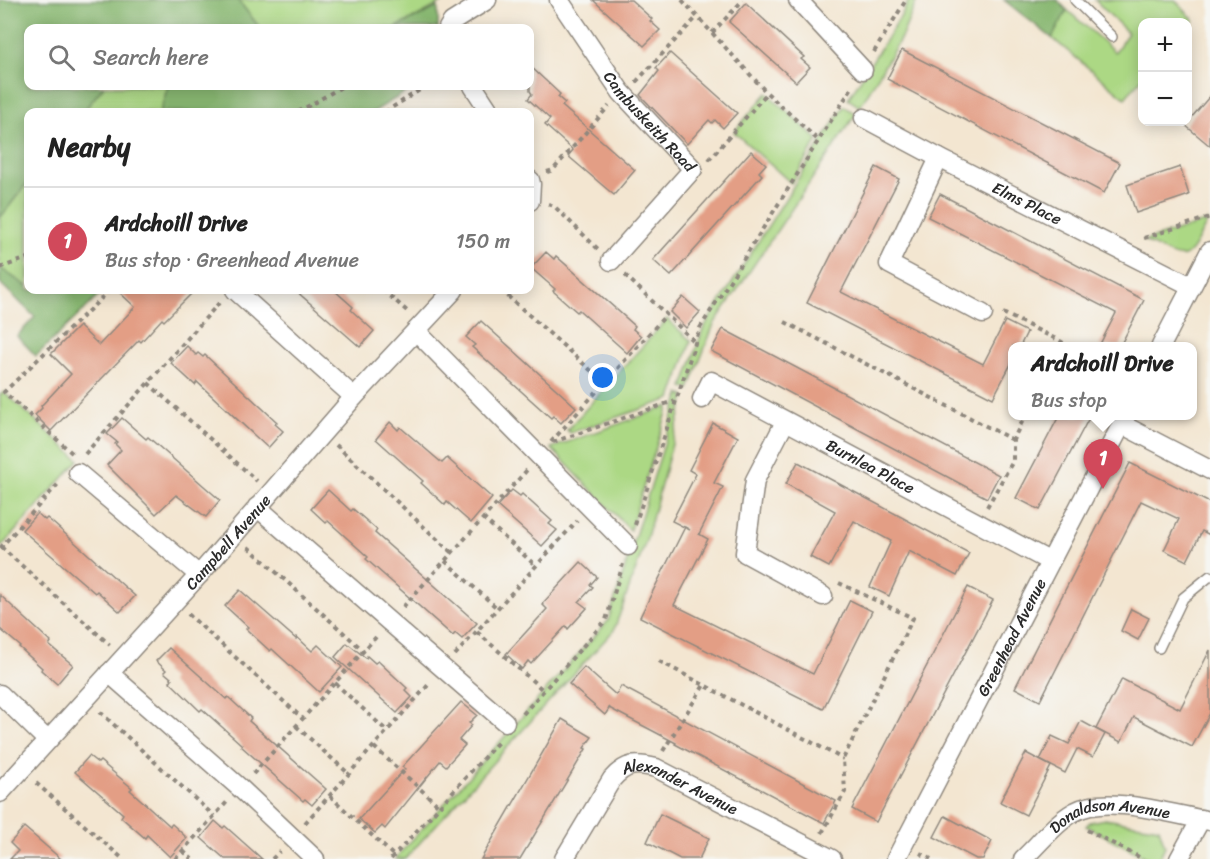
<!DOCTYPE html>
<html lang="en">
<head>
<meta charset="utf-8">
<style>
  body { margin:0; font-family:Sriracha,sans-serif; background:#f2f2f2; color:#222 }
  .controls { position:absolute; right:18px; top:18px; display:grid; overflow:hidden; border-radius:12px; box-shadow:0 3px 15px #0003 }
  .controls button { width:54px; height:54px; display:grid; place-items:center; padding:0; border:0; border-bottom:2px solid #e0e0e0; background:#fff; color:#222; font:30px sans-serif }
  .you { position:absolute; left:603px; top:378px; width:21px; height:21px; margin:-15px; border:4px solid #fff; border-radius:50%; background:#1a73e8; box-shadow:0 0 0 9px #1a73e833 }
  .badge { display:grid; place-items:center; width:39px; height:39px; border-radius:50%; background:#d1495b; color:#fff; font-size:20px; font-weight:700 }
  .pin { position:absolute; translate:-50% -50px; filter:drop-shadow(0 2px 3px #0008) }
  .pin::after { content:''; position:absolute; top:32px; width:21px; height:18px; background:inherit; clip-path:polygon(0 0,100% 0,50% 100%) }
  .popup { position:absolute; left:1008px; top:342px; width:189px; height:78px; box-sizing:border-box; display:grid; place-content:center; border-radius:12px; background:#fff; filter:drop-shadow(0 2px 4px #0005); font-size:20px; white-space:nowrap; color:#767676 }
  .popup b { font-size:22px; color:#222 }
  .popup::after { content:''; position:absolute; left:50%; top:100%; margin-left:-12px; border:12px solid transparent; border-top-color:#fff }
  .list { margin:0; padding:0; list-style:none }
  h2 { display:flex; justify-content:space-between; align-items:center; height:78px; margin:0; padding:0 24px; font-size:26px }
  h2 small { font-size:20px; font-weight:400; color:#767676 }
  .list li { display:grid; grid-template-columns:39px 1fr auto; gap:18px; align-items:center; box-sizing:border-box; height:108px; padding:0 24px; border-top:2px solid #e0e0e0 }
  .list b { display:block; font-size:22px; white-space:nowrap }
  .list p { margin:0; font-size:20px; white-space:nowrap; color:#767676 }
  .list em { font-size:20px; font-style:normal; color:#767676 }
  .icon { flex:none; width:33px; height:33px; fill:none; stroke:currentColor; stroke-width:2; stroke-linecap:round; stroke-linejoin:round }
  .map { position:relative; flex:none; width:1210px; height:859px; overflow:hidden }
  .search { position:absolute; background:#fff; box-shadow:0 3px 15px #0003; left:24px; top:24px; width:510px; height:66px; display:flex; align-items:center; gap:15px; box-sizing:border-box; padding:0 21px; border-radius:12px; color:#767676; font-size:22px }
  .panel { position:absolute; background:#fff; box-shadow:0 3px 15px #0003; left:24px; top:108px; width:510px; height:186px; border-radius:12px }
  .map>svg:first-child { display:block }
  .green { fill:#acd884; stroke:#6c8258; stroke-width:1.5 }
  .forest { fill:#89b872; stroke:#5a724e; stroke-width:1.5 }
  .building { fill:#e39e85 }
  .lines { fill:none; stroke-linecap:round; stroke-linejoin:round }
  .service-casing { stroke:#8f887e; stroke-width:12 }
  .minor-casing { stroke:#8f887e; stroke-width:21 }
  .path { stroke:#8f887e; stroke-width:4; stroke-dasharray:4.5 4.5; stroke-linecap:butt }
  .service { stroke:#fff; stroke-width:9 }
  .minor { stroke:#fff; stroke-width:18 }
  .labels { text-anchor:middle; stroke-width:5; stroke-linejoin:round; paint-order:stroke }
  .street-label { font-size:16px; fill:#2b2b2b; stroke:#f6f6f2 }
</style>
</head>
<body>
<div class="map">
<svg width="1210" height="859" viewBox="0 0 1210 859">
  <rect width="100%" height="100%" fill="#f6f6f2"/>
  <filter id="ink" filterUnits="userSpaceOnUse"><feTurbulence type="fractalNoise" baseFrequency=".0167" numOctaves="2"/><feDisplacementMap in="SourceGraphic" scale="12" xChannelSelector="R" yChannelSelector="G"/><feConvolveMatrix kernelMatrix="1 2 1 2 8 2 1 2 1" color-interpolation-filters="sRGB"/></filter>
  <filter id="wash" filterUnits="userSpaceOnUse"><feTurbulence type="fractalNoise" baseFrequency=".008" numOctaves="4" result="noise"/><feDisplacementMap in="SourceGraphic" scale="24" xChannelSelector="R" yChannelSelector="G"/><feGaussianBlur stdDeviation="1.35" result="paint"/><feColorMatrix in="noise" values="0 0 0 0 0 0 0 0 0 0 0 0 0 0 0 0 0 1.4 0 .05"/><feComposite in="paint" operator="in"/></filter>
  <g filter="url(#wash)">
    <rect width="100%" height="100%" fill="#f3e6d1"/>
    <g class="green">
      <path d="M238,0H447L395,28H260Z"/>
      <path d="M909,0H917L902,36L860,107L848,99L901,16Z"/>
      <path d="M1095,0H1175L1194,20L1188,27V22H1142V78L1125,98L1052,38L1067,10L1115,52L1128,33Z"/>
      <path d="M104,86H168L160,112H83Z"/>
      <path d="M767,93L818,140L791,183L734,132Z"/>
      <path d="M844,106L856,114L714,324L689,389L683,387L703,329Z"/>
      <path d="M28,182V287L0,268V218Z"/>
      <path d="M1208,221C1184,265 1190,264 1144,241Z"/>
      <path d="M667,319L691,341L671,399L570,433L567,430Z"/>
      <path d="M4,392L79,460L0,548V395Z"/>
      <path d="M680,394L685,396L646,541L614,630L405,859H395L608,621Z"/>
      <path d="M669,406L630,530L551,448Z"/>
      <path d="M1105,819L1159,828L1165,846L1159,859H1149L1086,826L1090,822Z"/>
    </g>
    <g class="forest">
      <path d="M0,0H238L260,28H28V86H104L83,112H28V182L0,218Z"/>
      <path d="M1004,0H1057L1067,10L1052,38Z"/>
      <path d="M438,7V28H395Z"/>
      <path d="M168,86H416L373,112H160Z"/>
      <path d="M0,268L28,287V290H105L36,356L17,336L35,317L0,283Z"/>
    </g>
    <g id="blocks">
      <g class="building">
        <path d="M593,0H631L652,19L650,21L660,30L644,46Z"/>
        <path d="M746,3L804,57L801,59L810,67L796,82L729,22Z"/>
        <path d="M902,50L1120,163L1104,193L887,79Z"/>
        <path d="M670,53L737,113L723,128L715,120L712,123L709,120L687,144L640,95L659,71L656,68Z"/>
        <path d="M530,66L560,94L558,97L565,103L562,106L635,170L614,195L568,156L573,150L545,125L550,119L528,99L532,94L530,91Z"/>
        <path d="M1210,96V146L1185,125Z"/>
        <path d="M751,151L766,164L759,172L762,175L671,276L653,260Z"/>
        <path d="M876,167L899,179L841,292L983,364L1005,321L1027,332L1020,346H1013V360L993,398L807,303Z"/>
        <path d="M1180,167L1189,195L1136,213L1127,185Z"/>
        <path d="M940,194L1144,300L1120,346H1099L1116,313L928,217Z"/>
        <path d="M546,252L554,259L556,256L635,326L633,329L641,336L627,353L579,310L577,312L553,291L555,289L531,268Z"/>
        <path d="M117,290H195L164,321L162,319L141,342L139,340L51,431L35,415L42,408L41,406L71,374L51,354L79,326L99,345L135,307Z"/>
        <path d="M295,290H334L353,307L351,310L374,331L360,347Z"/>
        <path d="M683,297L700,312L686,328L670,312Z"/>
        <path d="M481,321L576,407L561,423L553,416L551,418L472,347L475,345L466,337Z"/>
        <path d="M723,329L999,475L987,498L711,351Z"/>
        <path d="M187,346L196,355L198,353L203,357L205,355L277,422L275,424L283,431L268,448L197,382L195,385L171,363Z"/>
        <path d="M1059,416H1090L1040,510L1016,498Z"/>
        <path d="M122,418L146,439L148,437L220,500L206,517L176,495L156,514L107,465L121,450L115,444L117,442L107,434Z"/>
        <path d="M390,422L398,430L400,427L442,463L447,458L492,498L471,523L447,502L445,505L421,483L423,481L376,439Z"/>
        <path d="M713,423L738,437L714,483L723,487L699,534L708,539L674,605L813,674L850,600L872,611L823,709L640,617L685,527L690,530L672,521L696,474L689,470Z"/>
        <path d="M798,462L969,553L957,576L909,551L889,596L870,587L891,541L854,521L829,567L810,557L835,511L786,484Z"/>
        <path d="M1130,463L1210,503V535L1202,531L1187,561L1164,550L1179,519L1141,501L1040,701L1015,688Z"/>
        <path d="M328,490L351,511L353,509L377,530L375,533L477,623L462,639L455,633L453,636L366,559L368,557L328,521L326,523L311,509Z"/>
        <path d="M512,490L520,496L522,494L552,521L549,524L557,530L542,546L497,506Z"/>
        <path d="M37,513L45,520L47,518L53,523L135,596L120,612L97,591L95,593L22,530Z"/>
        <path d="M581,562L597,577L590,585L593,587L579,602L587,608L568,629L566,626L531,664L528,661L522,669L506,654L547,609L542,604Z"/>
        <path d="M968,587L993,600L876,822L852,809Z"/>
        <path d="M240,590L296,639L297,637L312,651L318,645L342,667L319,692L272,649L270,651L246,629L248,627L225,606Z"/>
        <path d="M0,595L51,642L49,645L73,665L57,684L41,670L42,668L19,647L20,646L0,629Z"/>
        <path d="M1131,609L1149,618L1138,640L1121,631Z"/>
        <path d="M347,643L366,658L367,656L375,663L378,661L407,688L405,690L412,697L397,713L335,657Z"/>
        <path d="M169,648L226,699L228,697L251,718L249,721L326,789L312,805L305,799L303,801L241,746L242,745L202,709L200,711L170,682L172,679L164,672L166,670L156,661Z"/>
        <path d="M1210,650V713L1192,747L1134,717L1121,742L1096,729L1122,679L1180,709Z"/>
        <path d="M584,667L616,695L621,686L836,801L824,823L675,744L676,743L609,708L610,707L605,715L569,684Z"/>
        <path d="M461,702L477,715L469,723L472,725L459,740L465,745L446,766L440,761L385,829L382,826L375,833L359,819L405,769L402,767Z"/>
        <path d="M562,719L592,737L584,748L586,749L520,859H481Z"/>
        <path d="M1081,721L1105,734L1093,757L1077,749L1065,773L1040,760L1052,736L1069,744Z"/>
        <path d="M1026,753L1051,766L1026,815L1000,802Z"/>
        <path d="M89,756L98,763L100,761L132,788L130,790L170,826L172,824L187,838L170,857L147,835L145,838L121,817L123,814L75,772Z"/>
        <path d="M660,814L709,838L699,859H680L647,842Z"/>
        <path d="M945,816L992,841L983,859H976L934,837Z"/>
        <path d="M215,821L223,828L225,826L262,859H225L201,838Z"/>
        <path d="M24,827L61,859H10L18,851L10,843Z"/>
      </g>
    </g>
  </g>
  <g filter="url(#ink)">
    <use href="#blocks" fill-opacity="0" stroke="#8f887e" stroke-width="1.5"/>
    <g class="lines">
      <g class="service-casing">
        <g id="service">
          <path d="M1075,0L1112,37"/>
          <path d="M1159,648L1183,598L1210,576"/>
        </g>
      </g>
      <g class="minor-casing">
        <g id="minor">
          <path id="s1" d="M559,0L621,92L693,169L611,261"/>
          <path d="M798,0L863,70"/>
          <path d="M448,28L452,22L487,0"/>
          <path d="M473,86L490,112"/>
          <path id="s2" d="M864,118L939,158L1191,286"/>
          <path d="M939,158L889,264L983,314"/>
          <path d="M530,180L531,184L530,201"/>
          <path d="M235,290L354,397"/>
          <path d="M416,331L628,546"/>
          <path d="M1161,346L1210,251"/>
          <path id="s3" d="M702,399L711,381L1049,561"/>
          <path d="M785,422L755,480L745,553L823,596"/>
          <path d="M1121,424L1210,470"/>
          <path d="M78,473L199,575"/>
          <path d="M257,507L505,722"/>
          <path d="M109,673L240,788L315,859"/>
          <path d="M0,694L47,740"/>
          <path id="s4" d="M0,793L199,575L354,397L454,290"/>
          <path id="s5" d="M564,859L612,779C626,763 636,763 656,768L832,859"/>
          <path id="s6" d="M896,859L1126,416"/>
          <path id="s7" d="M1023,859C1039,844 1055,823 1074,812C1105,793 1174,815 1210,821"/>
          <path d="M1179,859L1201,819"/>
        </g>
      </g>
      <g class="path">
        <path d="M682,0L767,93L818,140"/>
        <path d="M712,33L743,0"/>
        <path d="M874,52L906,0"/>
        <path d="M636,82L697,17"/>
        <path d="M298,112L343,86"/>
        <path d="M385,112L426,86"/>
        <path d="M709,160L767,93"/>
        <path d="M547,172L553,170L609,106"/>
        <path d="M548,204L554,206L598,249"/>
        <path d="M1144,238L1210,217"/>
        <path d="M0,268L28,258"/>
        <path d="M625,275L695,342"/>
        <path d="M383,290L407,311"/>
        <path d="M501,290L605,383"/>
        <path d="M1003,313L1062,342L1060,346"/>
        <path d="M785,322L1013,440"/>
        <path d="M148,383L257,481"/>
        <path d="M551,442L666,315"/>
        <path d="M553,442L674,401"/>
        <path d="M336,445L452,553"/>
        <path d="M72,453L4,392L110,290"/>
        <path d="M85,454L219,303"/>
        <path d="M987,507L1013,461V440L1025,416"/>
        <path d="M483,518L536,566"/>
        <path d="M635,525L700,328L853,86"/>
        <path d="M1,547L110,645"/>
        <path d="M248,547L364,651"/>
        <path d="M0,548L60,482"/>
        <path d="M445,561L498,609"/>
        <path d="M403,607L527,470"/>
        <path d="M188,614L303,719"/>
        <path d="M477,632L544,691"/>
        <path d="M455,655L577,521"/>
        <path d="M659,661L843,759"/>
        <path d="M335,683L387,731"/>
        <path d="M100,712L214,816"/>
        <path d="M523,714L606,620L623,564"/>
        <path d="M296,726L349,774"/>
        <path d="M374,747L439,806"/>
        <path d="M663,751L704,685"/>
        <path d="M253,774L376,637"/>
        <path d="M36,783L123,859"/>
        <path d="M330,796L394,856"/>
        <path d="M305,823L430,683"/>
        <path d="M1087,830L1143,859"/>
        <path d="M822,833L845,792L843,759L913,618L839,583"/>
        <path d="M183,851L192,859"/>
        <path d="M920,853L931,859"/>
        <path d="M175,859L227,802"/>
        <path d="M272,859L280,851"/>
        <path d="M391,859L500,740"/>
      </g>
      <use href="#service" class="service"/>
      <use href="#minor" class="minor"/>
    </g>
  </g>
  <g class="labels">
    <g class="street-label">
      <text dy="6" stroke="none"><textPath href="#s1" startOffset="152">Cambuskeith Road</textPath></text>
      <text dy="6" stroke="none"><textPath href="#s2" startOffset="184">Elms Place</textPath></text>
      <text dy="6" stroke="none"><textPath href="#s3" startOffset="201">Burnlea Place</textPath></text>
      <text dy="6" stroke="none"><textPath href="#s4" startOffset="339">Campbell Avenue</textPath></text>
      <text dy="6" stroke="none"><textPath href="#s6" startOffset="250">Greenhead Avenue</textPath></text>
      <text dy="6" stroke="none"><textPath href="#s5" startOffset="170">Alexander Avenue</textPath></text>
      <text dy="6" stroke="none"><textPath href="#s7" startOffset="104">Donaldson Avenue</textPath></text>
    </g>
  </g>
</svg>
<div class="controls">
<button>+</button>
<button>−</button>
</div>
<div class="you"></div>
<div class="pin badge" style="left:1103px;top:489px">1</div>
<div class="popup"><b>Ardchoill Drive</b>Bus stop</div>
<div class="search"><svg class="icon" aria-label="search" viewBox="0 0 24 24"><circle cx="10" cy="10" r="6"/><path d="M15 15l6 6"/></svg>Search here</div>
<section class="panel">
<h2>Nearby<small></small></h2>
<ul class="list">
<li><span class="badge">1</span><div><b>Ardchoill Drive</b><p>Bus stop · Greenhead Avenue</p></div><em>150 m</em></li>
</ul>
</section>
</div>
</body>
</html>
